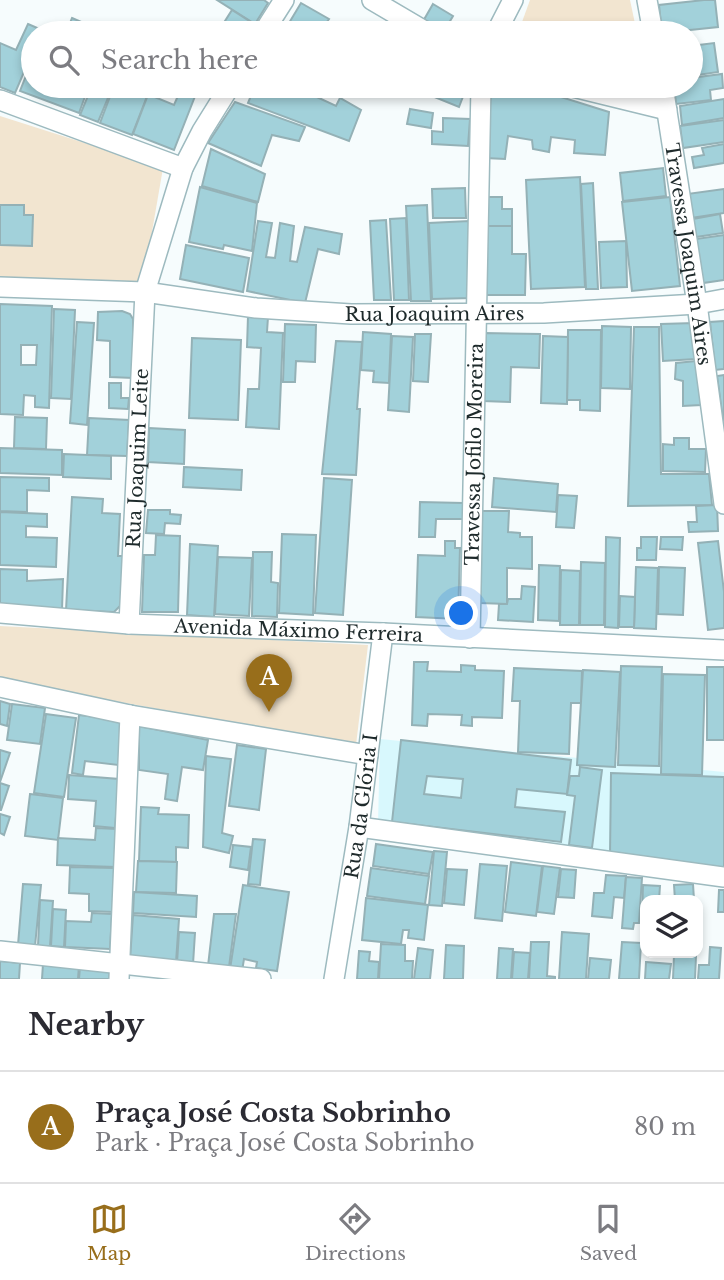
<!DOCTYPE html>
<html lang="en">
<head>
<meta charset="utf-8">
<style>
  body { margin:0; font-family:"Libre Baskerville",serif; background:#f7f7f7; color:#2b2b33 }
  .controls { position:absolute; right:21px; bottom:21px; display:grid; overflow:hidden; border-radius:14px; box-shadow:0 4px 10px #0003 }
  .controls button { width:63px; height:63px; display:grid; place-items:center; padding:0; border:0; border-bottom:2px solid #e1e1e2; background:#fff; color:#2b2b33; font:35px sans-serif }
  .you { position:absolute; left:462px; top:614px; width:24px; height:24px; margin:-18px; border:5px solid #fff; border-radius:50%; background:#1a73e8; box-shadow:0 0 0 10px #1a73e833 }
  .badge { display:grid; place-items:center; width:46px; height:46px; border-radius:50%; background:#986e1b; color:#fff; font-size:23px; font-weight:700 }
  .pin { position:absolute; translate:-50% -58px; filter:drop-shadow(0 2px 4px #0008) }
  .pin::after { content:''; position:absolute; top:37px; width:24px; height:21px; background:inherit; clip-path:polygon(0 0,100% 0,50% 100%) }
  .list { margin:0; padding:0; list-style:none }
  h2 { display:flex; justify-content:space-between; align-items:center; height:91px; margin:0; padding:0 28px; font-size:30px }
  h2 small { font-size:23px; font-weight:400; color:#7c7c81 }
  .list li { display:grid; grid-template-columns:46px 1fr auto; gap:21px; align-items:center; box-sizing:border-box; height:112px; padding:0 28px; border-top:2px solid #e1e1e2 }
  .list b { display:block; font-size:26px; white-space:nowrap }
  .list p { margin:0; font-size:23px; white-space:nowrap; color:#7c7c81 }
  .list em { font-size:23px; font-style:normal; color:#7c7c81 }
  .icon { flex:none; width:38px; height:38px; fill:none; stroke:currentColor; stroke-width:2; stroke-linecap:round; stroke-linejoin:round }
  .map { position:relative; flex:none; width:724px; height:979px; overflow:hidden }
  .search { position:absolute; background:#fff; box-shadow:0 4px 10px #0003; left:21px; right:21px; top:21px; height:77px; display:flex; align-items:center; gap:18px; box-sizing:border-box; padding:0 24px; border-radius:38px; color:#7c7c81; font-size:26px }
  .sheet { height:203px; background:#fff }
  nav { display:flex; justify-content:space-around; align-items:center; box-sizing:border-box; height:98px; border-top:2px solid #e1e1e2; background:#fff; font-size:19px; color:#7c7c81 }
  nav a { display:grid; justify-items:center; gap:4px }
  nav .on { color:#986e1b }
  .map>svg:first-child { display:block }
  .built { fill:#d8f8fd }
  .green { fill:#f2e5d0 }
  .building { fill:#a2d1da; stroke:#94b1b6; stroke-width:2; fill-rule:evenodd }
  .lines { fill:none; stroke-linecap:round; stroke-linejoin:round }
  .minor-casing { stroke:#9dbabf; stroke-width:22 }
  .minor { stroke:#fff; stroke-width:19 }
  .labels { text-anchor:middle; stroke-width:5; stroke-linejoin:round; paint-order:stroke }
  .street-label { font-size:19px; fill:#1e2a2b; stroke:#fff }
</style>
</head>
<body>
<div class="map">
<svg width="724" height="979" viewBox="0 0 724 979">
  <rect width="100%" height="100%" fill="#f6fcfd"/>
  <path class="built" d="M380,739L724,772V872L378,825Z"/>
  <g class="green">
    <path d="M530,0H630L637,33H518Z"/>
    <path d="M0,116L163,168L143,284L0,280Z"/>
    <path d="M0,626L368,645L356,745L0,680Z"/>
  </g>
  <g class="building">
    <path d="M217,0H264L268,3L255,24Z"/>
    <path d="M704,0H715L718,27L662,33L659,5Z"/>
    <path d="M301,3L329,19L324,26L336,33H283Z"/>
    <path d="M433,4L453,16L443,33L422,23Z"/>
    <path d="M232,10L254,24L248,33L218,32Z"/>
    <path d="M72,18L86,24L82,33H66Z"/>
    <path d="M28,24L42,30L41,33H33V51L15,93L0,87V43L16,50Z"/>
    <path d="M714,43L718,72L691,76V46Z"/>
    <path d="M33,58V86H75L87,91L79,113L20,91Z"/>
    <path d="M722,74L723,88L710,90L711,100L676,104L674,86H691V78Z"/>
    <path d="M92,86H113L98,122L80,115Z"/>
    <path d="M114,86H125L124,89L132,92L134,86H151L132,135L100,123Z"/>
    <path d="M173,86H199L174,150L133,134L151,87L155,89L152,96L174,105L181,89Z"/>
    <path d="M255,86H310L306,92L336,106L340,98L361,110L349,141L248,103Z"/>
    <path d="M425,86H467L459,107L422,92Z"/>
    <path d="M489,86H526L609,112L605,155L574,153L575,140L551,137L549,152L533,149L532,140L508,136L505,159L485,158Z"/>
    <path d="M724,99V118L682,125L680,106Z"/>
    <path d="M235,102L305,127L299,141L272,135L261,166L208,143Z"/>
    <path d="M410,109L433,113L431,128L407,124Z"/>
    <path d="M443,118L470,119L468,146L432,144V131L443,132Z"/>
    <path d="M724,120V142L683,148L680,126Z"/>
    <path d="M724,144V163L694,168L692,157L704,155L702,148Z"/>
    <path d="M211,149L265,174L258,202L202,186Z"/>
    <path d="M663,168L666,196L623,201L620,173Z"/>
    <path d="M580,177L585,287L531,289L526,180Z"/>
    <path d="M593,183L598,289H586L581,184Z"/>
    <path d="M200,187L257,203L252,251L224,245L223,249L189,242Z"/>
    <path d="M465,188L466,218H433L432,189Z"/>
    <path d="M724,189V213L691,218L687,194Z"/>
    <path d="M486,197H502V209H512V226H486Z"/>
    <path d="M670,197L680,286L632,291L622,202Z"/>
    <path d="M0,205H24V215H33L32,246L0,245Z"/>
    <path d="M427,205L431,301H411L406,206Z"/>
    <path d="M720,214L723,233L696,237L693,219Z"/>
    <path d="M406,218L409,300H394L390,219Z"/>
    <path d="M386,220L391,300H374L370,221Z"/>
    <path d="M258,221L272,223L266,257L275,258L280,223L294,226L290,261L297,262L305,227L342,234L339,254L318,249L305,303L247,291Z"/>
    <path d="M469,221L472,298L432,299L429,223Z"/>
    <path d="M485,226H512V254H526L525,295H485Z"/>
    <path d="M724,235V280L703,283L696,239Z"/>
    <path d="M626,241L627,287L601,288L599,242Z"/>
    <path d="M186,245L249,258L243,292L180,279Z"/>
    <path d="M0,304L52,306L49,408L35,407V396L24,395L23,415L0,414ZM21,345H37L36,365H21Z"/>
    <path d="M54,309L75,310L71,399L51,398Z"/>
    <path d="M122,311L130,314L133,319V378L110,377V341L97,340L98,312Z"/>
    <path d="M248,316L268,317L267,332L283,333L279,429L246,427L248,389H259L261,348L247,347Z"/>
    <path d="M724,321V369L715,370L710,322Z"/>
    <path d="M77,322L94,323L87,425L70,423Z"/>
    <path d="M694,323L696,359L663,361L661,324Z"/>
    <path d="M285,324L316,325L315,362L296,361L295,382H283Z"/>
    <path d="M602,326L631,327L630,389L601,388Z"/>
    <path d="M634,327H659L661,474H709L712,505L628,506Z"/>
    <path d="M568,330H601L600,411L580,410V400H567Z"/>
    <path d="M363,332L391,334L389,383L373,382L374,371L361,370Z"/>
    <path d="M484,333L540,334L539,368L511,367L510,402L483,401Z"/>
    <path d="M415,334H431L428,382L413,381Z"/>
    <path d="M392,336L413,337L409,412L388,410Z"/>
    <path d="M543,336L568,337L567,404L541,403Z"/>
    <path d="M192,338L241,340L238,420L189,418Z"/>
    <path d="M336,341L362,342L357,409H360L356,475L322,474Z"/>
    <path d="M696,361L701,405L683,406V381L675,379L676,363Z"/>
    <path d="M724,375V419L723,420L717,376Z"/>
    <path d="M109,383H121V398H129L128,409L109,408Z"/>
    <path d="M15,417L47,418L46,449L14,448Z"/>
    <path d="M89,418L129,420L127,456L87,455Z"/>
    <path d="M149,428L185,430L184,464L148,462Z"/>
    <path d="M674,438H689V449H706L705,472L663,471V444L674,445Z"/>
    <path d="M0,448L62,450V475L0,473Z"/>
    <path d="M64,454L111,456V479L63,477Z"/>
    <path d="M184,467L242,470L241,490L183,487Z"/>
    <path d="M0,477L49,478V491L27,490V512L0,511Z"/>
    <path d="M324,478L352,480L343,615L315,613Z"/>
    <path d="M494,478L558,484L556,512L492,507Z"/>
    <path d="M558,495L577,496L574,528L556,527Z"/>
    <path d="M72,497L103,499L102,513L120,514L118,556H125L123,603L114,612L66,610Z"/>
    <path d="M420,502L463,503V519H436L435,537H419Z"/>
    <path d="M717,505L718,531L689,532L688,522H697L696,506Z"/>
    <path d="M148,510H170V514L181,515L180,524L165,523L164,534L146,533Z"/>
    <path d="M481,511H509L508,532L520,533V537H532V569L507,568V604L480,603Z"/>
    <path d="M0,512L47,514V527L26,526V537L57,538L56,567L0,565Z"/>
    <path d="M282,534L316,535L313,615L279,613Z"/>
    <path d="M156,535L180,536L178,612H142L144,555H155Z"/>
    <path d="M606,537L620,538L618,628L605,627Z"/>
    <path d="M641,537H657L656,560H637V548H641Z"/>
    <path d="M661,537H683L682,550L660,549Z"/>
    <path d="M445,541H455V548H460L458,619L416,617L418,555L445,556Z"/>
    <path d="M718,541L724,592V628L708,630L698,543Z"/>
    <path d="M190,544L218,546L214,617L187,615Z"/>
    <path d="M253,552H272L271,582L278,583L277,617L252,616Z"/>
    <path d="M218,557L252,558L249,616L215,614Z"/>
    <path d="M581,562L605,563L604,625H580Z"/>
    <path d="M539,565L560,566L559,621L538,620Z"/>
    <path d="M636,567L658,568L656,629L634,628Z"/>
    <path d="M659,567L685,568L683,615L658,614Z"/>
    <path d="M0,569L27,570V581L63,579L62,610L0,608Z"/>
    <path d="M561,570L580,571L579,625H560Z"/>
    <path d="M522,586L535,587L533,622L498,620L499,604H507L508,599H521Z"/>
    <path d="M620,596L635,597L634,627H619Z"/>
    <path d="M414,662H428L427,671L461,672V665L475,666V670L504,671L502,718L472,717V726L461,725L462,715L428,714L427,726L412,725Z"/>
    <path d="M621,666L662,667L659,766L618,765Z"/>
    <rect x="707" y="667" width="17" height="73"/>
    <path d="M514,668L582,671L581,703H571L569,754L518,752L520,701H512Z"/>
    <path d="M583,670L620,672L615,767L577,765Z"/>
    <path d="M663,674L705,675L702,775L661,774Z"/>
    <path d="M0,701L10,704L7,726L0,724Z"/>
    <path d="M12,704L45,708L40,744L7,740Z"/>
    <path d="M46,714L76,718L64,797L34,793Z"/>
    <path d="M79,715L124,720L118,765L85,761L83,775L72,773Z"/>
    <path d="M139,726L208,740L203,770L182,767L177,801L165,799L168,774L139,770Z"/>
    <path d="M401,740L571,760L567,794L517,789L515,807L565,812L561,842L392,822ZM427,776L463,779L461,798L424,794Z"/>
    <path d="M237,745L266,749L259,810L229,806Z"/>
    <path d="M0,750L10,753L0,782Z"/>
    <path d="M206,756L231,759L222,833L233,836L229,853L203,847Z"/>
    <path d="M580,767L602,770L592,848L569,845L575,796L567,795L570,776H579Z"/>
    <path d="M611,773L724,777V869L610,855Z"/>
    <path d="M69,775L119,779L115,828L94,826L96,801L68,799Z"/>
    <path d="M0,783L9,786L1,810H0Z"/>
    <path d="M30,794L63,798L58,840L25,836Z"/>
    <path d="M141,807L159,808L158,814L189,815L188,848L176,847V862L139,861Z"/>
    <path d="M0,814L10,817L4,835L0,833Z"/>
    <path d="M96,828L117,829L116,867L57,865L58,838L95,840Z"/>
    <path d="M253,839L265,840L260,885L248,884Z"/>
    <path d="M376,844L433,852L429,874L373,866Z"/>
    <path d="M233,845L251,847L248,870L230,867Z"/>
    <path d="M434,851L447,852L442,906L429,905Z"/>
    <path d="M138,861L177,862L176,893L136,892Z"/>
    <path d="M511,862L542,866L536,916L505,912Z"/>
    <path d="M480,864L507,866L502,921L475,918Z"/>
    <path d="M543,866L560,868L554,914L537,912Z"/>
    <path d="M70,867L115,868L113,912L89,911V894L69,893Z"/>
    <path d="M371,868L429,876L425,904L367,896Z"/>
    <path d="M447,869L467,870L464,905L444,903Z"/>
    <path d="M561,869L576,870L574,898L558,897Z"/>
    <path d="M606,875L626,876L624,898L614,897L612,918L592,916L594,893H604Z"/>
    <path d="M626,877L642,878L639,923H634L633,929L622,928Z"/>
    <path d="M23,884L41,885L35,946L18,945Z"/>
    <path d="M693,884L694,900H675L674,885Z"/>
    <path d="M243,885L289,892L277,971L256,968L257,962L244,959L242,971L230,969Z"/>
    <path d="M643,885L660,886L659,900H645V919H642Z"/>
    <path d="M719,890H724V912H718Z"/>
    <path d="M134,892L197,896L196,917L133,913Z"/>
    <path d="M366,898L428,905L424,940L408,938L409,930H403L401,944L362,940Z"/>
    <path d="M40,900L53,901L50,946H38Z"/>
    <path d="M53,909L66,910L64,947L51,946Z"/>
    <path d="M92,913L112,914L110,949L65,947L66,921L91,922Z"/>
    <path d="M214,914H236L229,967L208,966Z"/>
    <path d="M133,915L179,919L176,962L130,959Z"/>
    <path d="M179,932L195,933L193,964L177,963Z"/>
    <path d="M562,932L589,934L586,979H559Z"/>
    <path d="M531,942H549L547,976L555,977V979H529Z"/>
    <path d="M622,942L641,943L639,979H619Z"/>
    <path d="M381,944L405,945V961H413L412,979H379Z"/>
    <path d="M446,945L464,946L463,979H444Z"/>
    <path d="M710,947L721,948L719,979H698L699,965H709Z"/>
    <path d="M418,948L433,950L430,979H414Z"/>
    <path d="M499,948L513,949L511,979H497Z"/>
    <path d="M359,951L370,952L369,961L379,962L378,979H357Z"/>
    <path d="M514,952L530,953L528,979H512Z"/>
    <path d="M674,955L696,956L695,979H673Z"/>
    <path d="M590,958L611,960L609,979H588Z"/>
    <path d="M0,961L20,963L19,979H0Z"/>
    <path d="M646,962L671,964L669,979H645Z"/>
    <path d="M43,964L79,965L78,979H42Z"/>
    <path d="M80,967L110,968V979H79Z"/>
  </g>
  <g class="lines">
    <g class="minor-casing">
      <g id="minor">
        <path d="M372,0L428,33"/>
        <path d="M647,0L653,33"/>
        <path d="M263,33L284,0"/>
        <path d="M496,33L513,0"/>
        <path d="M569,86L667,110"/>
        <path id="s1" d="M663,86L697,304L724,504"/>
        <path d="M0,100L183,168"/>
        <path id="s2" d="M0,287L145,292L256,308L351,314L544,313L697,304L724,299"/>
        <path id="s3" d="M0,613L129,624L383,633L724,650"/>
        <path id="s4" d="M129,624L145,292L183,168L202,131L230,86"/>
        <path id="s5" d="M470,638L481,86"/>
        <path d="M0,687L130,715L368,755"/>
        <path d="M359,827L724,877"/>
        <path d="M0,951L261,979"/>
        <path d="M119,979L130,715"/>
        <path id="s6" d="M334,979L359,827L383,633"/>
      </g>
    </g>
    <use href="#minor" class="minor"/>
  </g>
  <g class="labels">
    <g class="street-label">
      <text dy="7" stroke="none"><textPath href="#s1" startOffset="170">Travessa Joaquim Aires</textPath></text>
      <text dy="7" stroke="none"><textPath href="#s2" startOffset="436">Rua Joaquim Aires</textPath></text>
      <text dy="7" stroke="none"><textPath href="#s5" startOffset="184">Travessa Jofilo Moreira</textPath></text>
      <text dy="7" stroke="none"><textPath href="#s4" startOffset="166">Rua Joaquim Leite</textPath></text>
      <text dy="7" stroke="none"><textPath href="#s3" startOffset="299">Avenida Máximo Ferreira</textPath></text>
      <text dy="7" stroke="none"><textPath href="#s6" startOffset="175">Rua da Glória I</textPath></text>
    </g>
  </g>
</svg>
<div class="controls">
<button><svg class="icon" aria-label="layers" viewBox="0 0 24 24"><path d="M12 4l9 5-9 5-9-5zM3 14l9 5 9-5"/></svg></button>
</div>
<div class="you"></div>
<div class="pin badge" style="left:269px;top:712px">A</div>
<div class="search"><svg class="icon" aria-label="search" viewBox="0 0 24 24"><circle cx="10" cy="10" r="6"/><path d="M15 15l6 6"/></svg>Search here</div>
</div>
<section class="sheet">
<h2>Nearby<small></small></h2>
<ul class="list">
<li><span class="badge">A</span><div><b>Praça José Costa Sobrinho</b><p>Park · Praça José Costa Sobrinho</p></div><em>80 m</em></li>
</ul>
</section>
<nav>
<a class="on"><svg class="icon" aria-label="map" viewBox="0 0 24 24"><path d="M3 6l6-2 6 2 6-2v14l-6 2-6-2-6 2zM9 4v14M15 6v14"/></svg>Map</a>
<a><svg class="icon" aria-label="directions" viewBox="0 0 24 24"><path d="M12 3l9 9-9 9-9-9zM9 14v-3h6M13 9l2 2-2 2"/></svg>Directions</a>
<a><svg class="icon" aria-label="saved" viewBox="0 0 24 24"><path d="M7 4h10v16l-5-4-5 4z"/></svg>Saved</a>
</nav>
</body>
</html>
